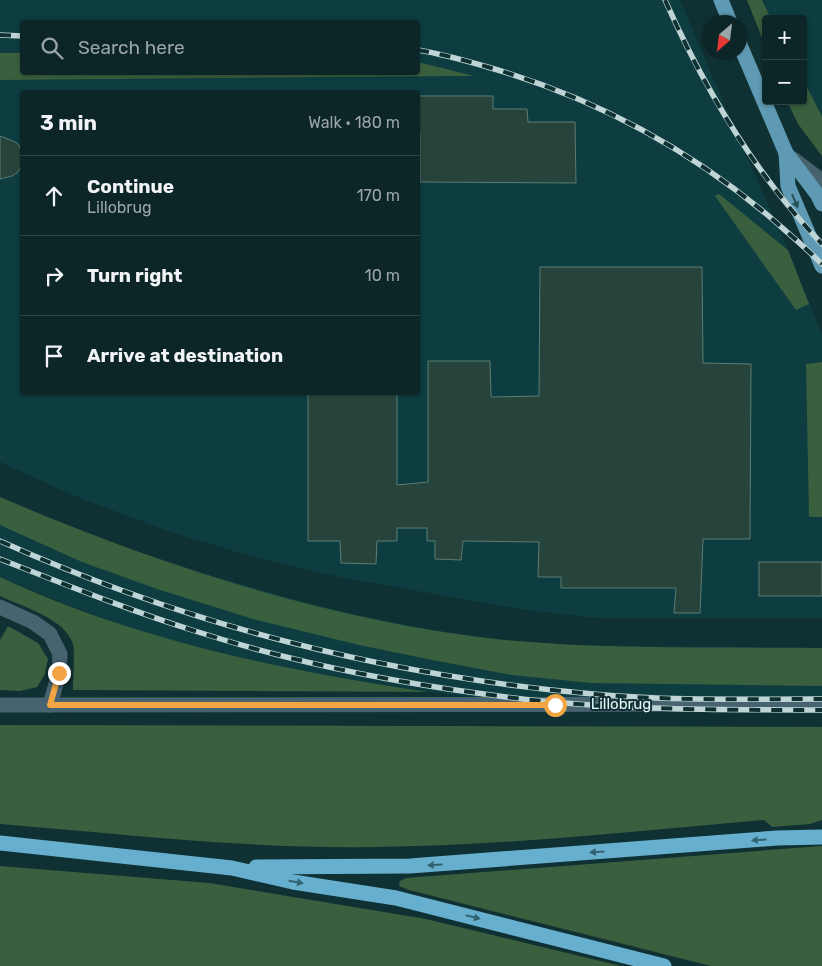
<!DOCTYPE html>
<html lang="en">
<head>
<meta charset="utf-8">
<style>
  body { margin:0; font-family:Rubik,sans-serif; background:#1a3132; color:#f1f3f6 }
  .controls { position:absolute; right:15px; top:15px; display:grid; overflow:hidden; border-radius:5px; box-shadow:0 1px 4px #0004 }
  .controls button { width:45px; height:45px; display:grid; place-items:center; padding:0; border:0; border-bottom:1px solid #2c4243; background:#0c2526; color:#f1f3f6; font:25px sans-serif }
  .compass { position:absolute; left:702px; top:15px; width:45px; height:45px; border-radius:50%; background:#0c2526; box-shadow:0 1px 4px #0004; rotate:208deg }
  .stop { position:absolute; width:15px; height:15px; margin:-11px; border:4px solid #f3a443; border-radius:50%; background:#fff }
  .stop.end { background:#f3a443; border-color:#fff; box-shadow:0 1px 5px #0008 }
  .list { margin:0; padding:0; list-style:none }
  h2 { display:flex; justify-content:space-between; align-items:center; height:65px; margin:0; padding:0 20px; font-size:21px }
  h2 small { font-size:16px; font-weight:400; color:#9aa5a7 }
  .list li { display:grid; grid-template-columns:32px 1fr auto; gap:15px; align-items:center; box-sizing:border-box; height:80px; padding:0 20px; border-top:1px solid #2c4243 }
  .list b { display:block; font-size:19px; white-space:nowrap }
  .list p { margin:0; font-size:16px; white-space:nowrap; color:#9aa5a7 }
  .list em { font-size:16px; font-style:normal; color:#9aa5a7 }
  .icon { flex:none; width:28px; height:28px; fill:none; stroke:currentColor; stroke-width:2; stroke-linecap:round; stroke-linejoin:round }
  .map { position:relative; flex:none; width:822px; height:966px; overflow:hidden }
  .search { position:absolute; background:#0c2526; box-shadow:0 1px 4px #0004; left:20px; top:20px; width:400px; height:55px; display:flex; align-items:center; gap:12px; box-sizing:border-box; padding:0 18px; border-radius:5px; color:#9aa5a7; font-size:19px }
  .panel { position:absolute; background:#0c2526; box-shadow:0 1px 4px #0004; left:20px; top:90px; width:400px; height:305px; border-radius:5px }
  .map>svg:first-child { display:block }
  .built { fill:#0d3d40; fill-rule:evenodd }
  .green { fill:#395f3e }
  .building { fill:#27443c; stroke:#5d7c73 }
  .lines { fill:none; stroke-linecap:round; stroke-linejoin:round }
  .minor { stroke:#47636f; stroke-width:15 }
  .tertiary { stroke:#47636f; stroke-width:15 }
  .primary { stroke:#5e9ab3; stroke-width:15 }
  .motorway { stroke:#67afce; stroke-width:15 }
  .rail-casing { stroke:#bfd4d5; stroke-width:5.5 }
  .rail { stroke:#103133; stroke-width:4; stroke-dasharray:11; stroke-linecap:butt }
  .oneway { fill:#275059 }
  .oneway2 { fill:#336371 }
  .route { stroke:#f3a443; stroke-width:6 }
  .labels { text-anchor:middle; stroke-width:4; stroke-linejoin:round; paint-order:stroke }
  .street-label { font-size:15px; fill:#e5f7f8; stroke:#103133 }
</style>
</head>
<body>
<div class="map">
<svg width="822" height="966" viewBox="0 0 822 966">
  <rect width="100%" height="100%" fill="#103133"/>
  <g class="built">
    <path d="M0,0H680L741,144L788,250L822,335V618H597L519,609L340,577L254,557L171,532L72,495L0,462V80L471,76L418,62V22H22V53H0ZM22,92H418V392H22Z"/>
    <path d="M762,0H822V116L803,80V19H771Z"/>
    <path d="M0,497L51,519L126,548L202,573L285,597L360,616L433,630L502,640L570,645L822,648V714L577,710L428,692L337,678L280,667L180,643L130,628L68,605L0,577Z"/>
  </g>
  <g class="green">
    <path d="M747,0H762L771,19H766V48Z"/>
    <path d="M0,53H22V72H418V62L474,76L0,80Z"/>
    <path d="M803,80L822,116V156L798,124L787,101H803Z"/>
    <path d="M719,194L788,250L809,304L796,310L715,196Z"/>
    <path d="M822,362V517H809L806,364Z"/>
    <path d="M0,497C158,565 333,622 504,640C609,650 716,647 822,648V686L591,683L511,675L437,661L359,645L253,619L157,589L82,562L0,525Z"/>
    <path d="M0,577C135,640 281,670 428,692L73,690C73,678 75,655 73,644C66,619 21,606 0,596Z"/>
    <path d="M8,626L38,643L48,659L45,674L37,687L20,691L0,690V640Z"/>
    <path d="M0,725L822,727V820L810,824L772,827L764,820C634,831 503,846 373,847C248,849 124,834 0,824Z"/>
    <path d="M822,846V966H711L409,890L399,886L400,881L406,878Z"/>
    <path d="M0,866L209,883L426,919L621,966H0Z"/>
  </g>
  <g class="building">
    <path d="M418,96H493V109H527L528,122H575L576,183L420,182V133H418Z"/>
    <path d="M0,136L13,141L18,144L22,152V164L18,172L12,176L0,179Z"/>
    <path d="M540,267H702L703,363L751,364L750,539H703L700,613H674L676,588H561V577H538L539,542L463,541L461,560L435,559V541H427V528H397V541H377L376,564L341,563L340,541H308V392H397V485L428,482V361H490L491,397L539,396Z"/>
    <rect x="759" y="562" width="63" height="34"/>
  </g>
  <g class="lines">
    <g class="minor">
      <path d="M793,159L822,181"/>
      <path d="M0,607L33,622L50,634L60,654L59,673L50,705"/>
    </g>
    <path class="tertiary" d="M0,705L822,704"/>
    <g class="primary">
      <path d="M721,0L730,22"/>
      <path d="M740,45L786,153L817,194L822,204"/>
      <path d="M786,153L788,186L822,266"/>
    </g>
    <g class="motorway">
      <path d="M0,843L232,868L293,882L396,898L664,966"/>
      <path d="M256,867L410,866L777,838L822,837"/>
    </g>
    <g class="rail-casing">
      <g id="rail">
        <path d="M665,0C705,90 754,173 822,244"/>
        <path d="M0,35L22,36"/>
        <path d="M418,50C443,54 467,61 491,68C594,98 689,149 771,218C788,233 806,248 822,264"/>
        <path d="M0,541C187,625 388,676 593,694C669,701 746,699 822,699"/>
        <path d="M0,559C64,584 128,610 195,631C288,661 386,681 484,694C596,710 709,710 822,710"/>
      </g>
    </g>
    <use href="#rail" class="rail"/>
  </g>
  <defs><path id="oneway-solid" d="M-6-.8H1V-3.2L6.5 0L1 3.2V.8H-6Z" transform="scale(1.25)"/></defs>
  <use class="oneway" href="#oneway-solid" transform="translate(795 201) rotate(67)"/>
  <g class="oneway2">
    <use href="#oneway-solid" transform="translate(759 840) rotate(176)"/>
    <use href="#oneway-solid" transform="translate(597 852) rotate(176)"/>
    <use href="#oneway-solid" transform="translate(435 865) rotate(176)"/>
    <use href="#oneway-solid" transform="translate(296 882) rotate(10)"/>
    <use href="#oneway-solid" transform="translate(473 917) rotate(14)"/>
  </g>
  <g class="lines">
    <path class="route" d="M59,673L50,705H555"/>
  </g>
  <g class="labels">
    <g class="street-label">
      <text x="621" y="709">Lillobrug</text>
    </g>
  </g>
</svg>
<div class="controls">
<button>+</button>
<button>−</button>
</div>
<svg class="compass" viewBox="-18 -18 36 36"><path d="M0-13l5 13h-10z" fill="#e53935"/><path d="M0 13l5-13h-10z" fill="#9aa5a7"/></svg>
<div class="stop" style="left:555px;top:705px"></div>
<div class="stop end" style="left:59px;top:673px"></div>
<div class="search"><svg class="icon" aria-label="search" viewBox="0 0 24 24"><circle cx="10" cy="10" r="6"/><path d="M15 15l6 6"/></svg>Search here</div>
<section class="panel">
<h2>3 min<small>Walk · 180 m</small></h2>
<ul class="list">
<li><svg class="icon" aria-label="ahead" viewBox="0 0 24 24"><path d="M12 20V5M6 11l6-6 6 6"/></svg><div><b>Continue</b><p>Lillobrug</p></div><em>170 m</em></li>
<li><svg class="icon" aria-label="right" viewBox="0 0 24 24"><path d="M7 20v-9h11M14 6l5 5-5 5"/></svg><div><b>Turn right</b></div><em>10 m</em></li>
<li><svg class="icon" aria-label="arrive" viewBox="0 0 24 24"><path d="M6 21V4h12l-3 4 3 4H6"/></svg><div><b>Arrive at destination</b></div></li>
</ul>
</section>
</div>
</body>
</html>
